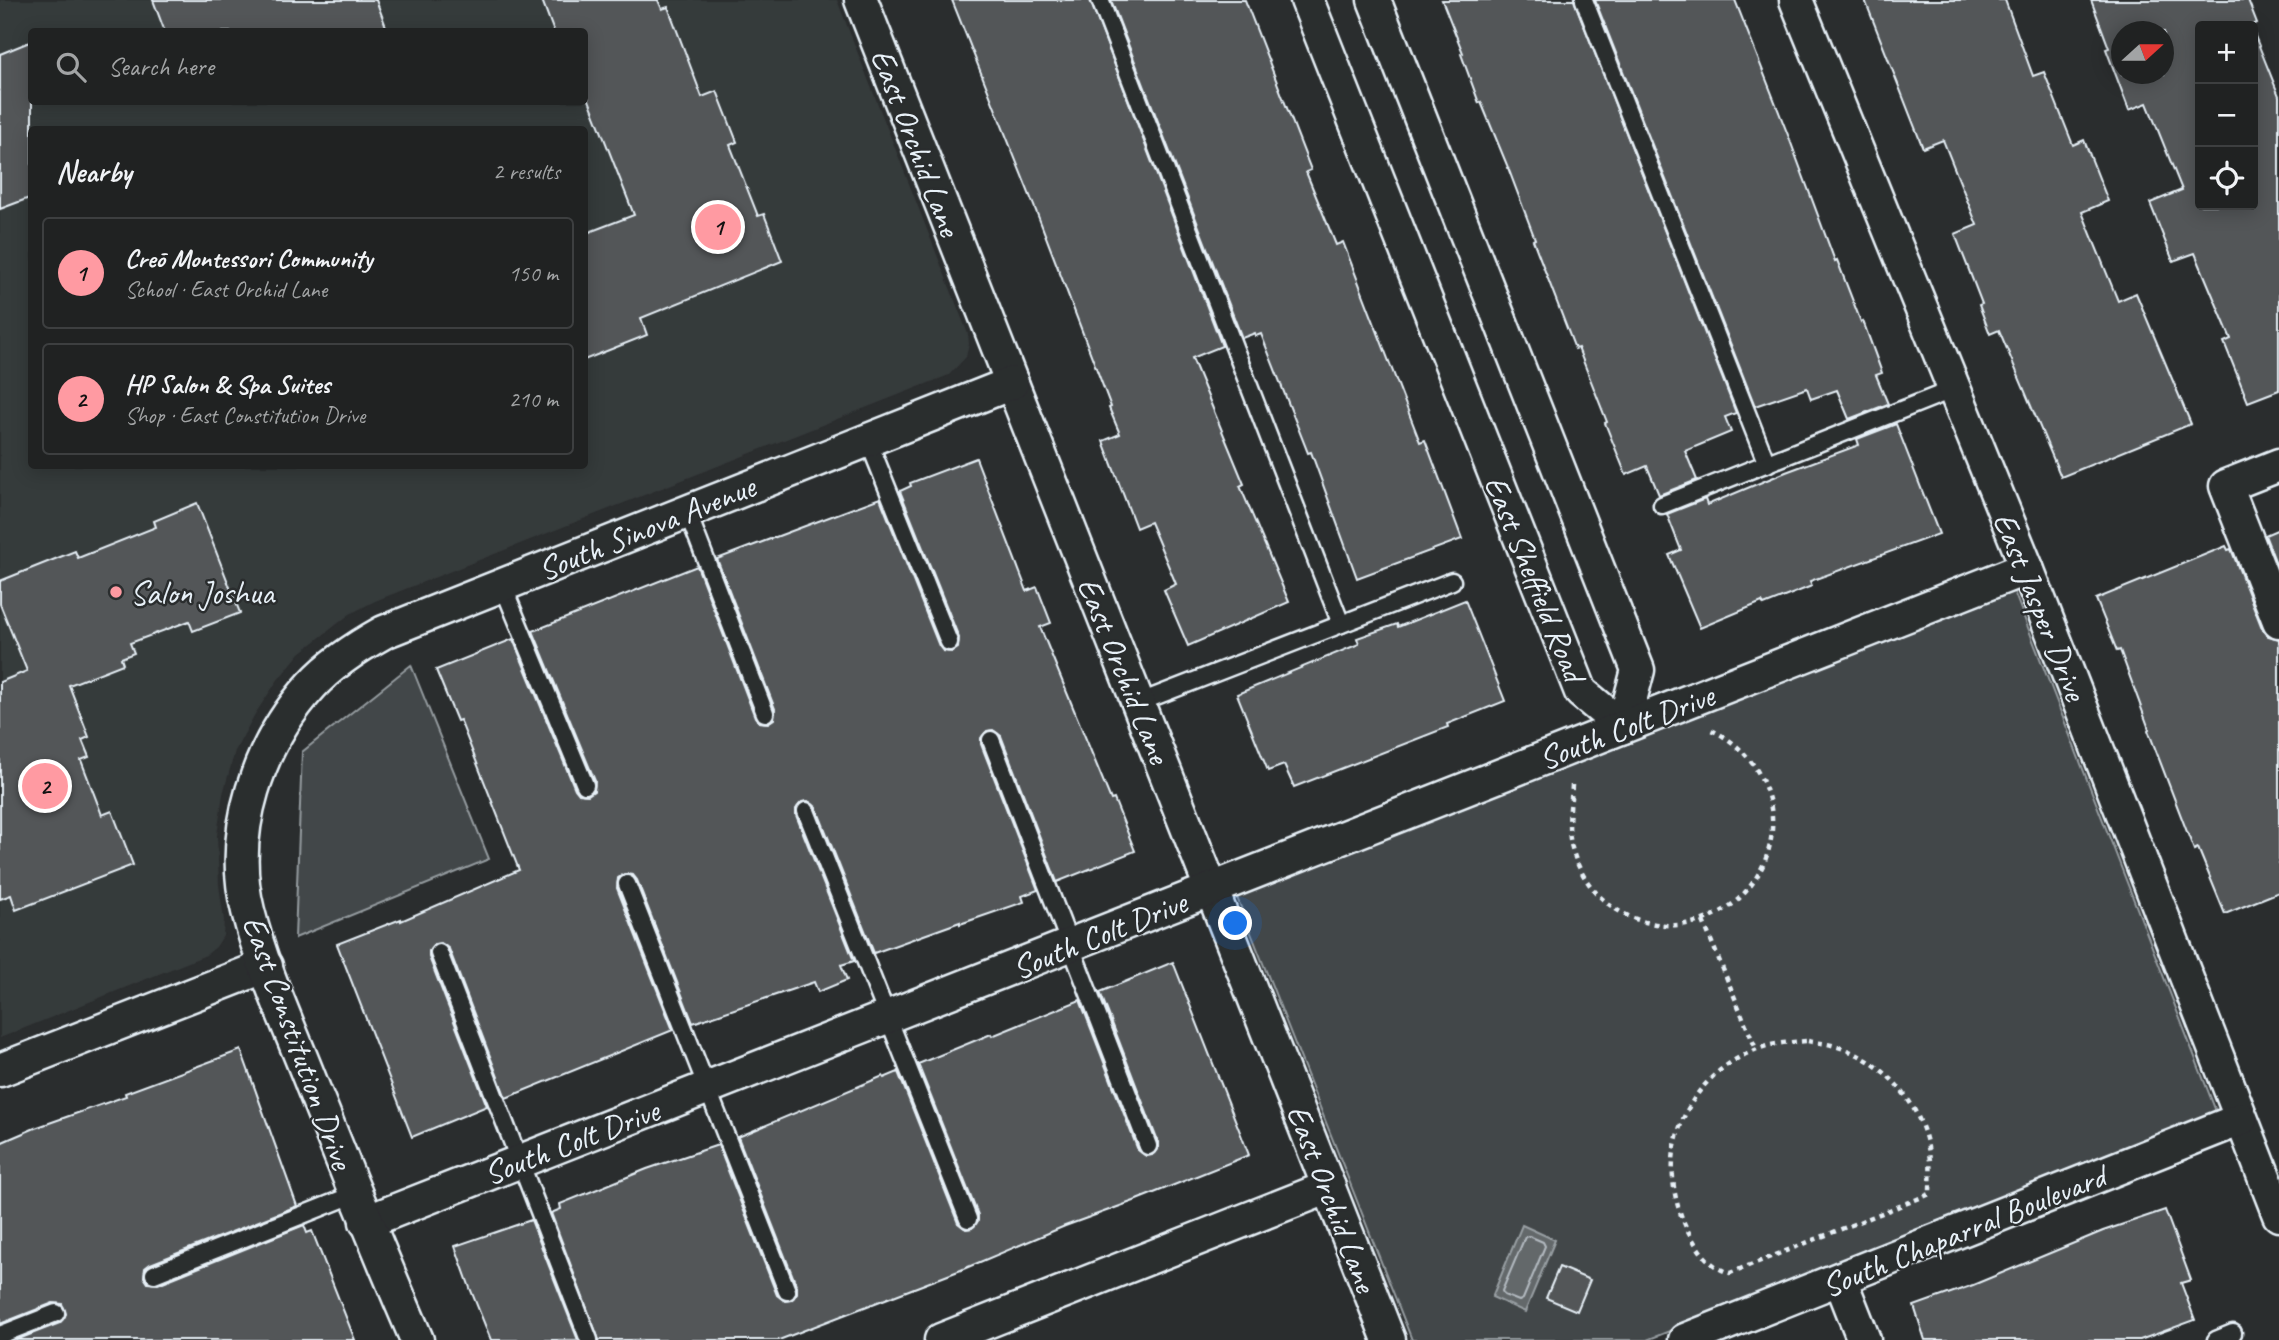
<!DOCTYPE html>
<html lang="en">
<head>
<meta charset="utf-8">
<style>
  body { margin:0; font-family:Caveat,sans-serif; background:#2d2f2f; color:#f1f3f6 }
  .controls { position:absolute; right:21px; top:21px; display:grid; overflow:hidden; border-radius:7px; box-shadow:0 4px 18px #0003 }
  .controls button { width:63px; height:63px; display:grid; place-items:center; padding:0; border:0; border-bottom:2px solid #3d3f40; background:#202222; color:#f1f3f6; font:35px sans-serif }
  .compass { position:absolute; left:2111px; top:21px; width:63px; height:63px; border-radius:50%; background:#202222; box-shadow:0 4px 18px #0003; rotate:69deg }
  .you { position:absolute; left:1236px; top:924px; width:24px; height:24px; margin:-18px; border:5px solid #fff; border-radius:50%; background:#1a73e8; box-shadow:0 0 0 10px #1a73e833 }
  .badge { display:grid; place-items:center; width:46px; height:46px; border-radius:50%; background:#ff9aa2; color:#111; font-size:23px; font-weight:700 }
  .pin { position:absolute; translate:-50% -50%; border:4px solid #fff; box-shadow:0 2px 7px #0006 }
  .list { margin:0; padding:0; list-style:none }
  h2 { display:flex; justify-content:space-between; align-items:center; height:91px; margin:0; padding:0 28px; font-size:30px }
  h2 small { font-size:23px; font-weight:400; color:#a2a4a5 }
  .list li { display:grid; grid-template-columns:46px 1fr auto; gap:21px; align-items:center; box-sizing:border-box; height:112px; margin:0 14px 14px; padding:0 14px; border:2px solid #3d3f40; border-radius:7px }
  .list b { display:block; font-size:26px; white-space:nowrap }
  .list p { margin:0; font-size:23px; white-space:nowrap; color:#a2a4a5 }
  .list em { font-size:23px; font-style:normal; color:#a2a4a5 }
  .icon { flex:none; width:38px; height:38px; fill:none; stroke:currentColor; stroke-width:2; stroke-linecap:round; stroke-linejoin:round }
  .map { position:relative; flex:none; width:2279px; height:1340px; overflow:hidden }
  .search { position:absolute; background:#202222; box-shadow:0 4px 18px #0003; left:28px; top:28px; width:560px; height:77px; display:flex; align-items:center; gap:18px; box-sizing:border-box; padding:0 24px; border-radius:7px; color:#a2a4a5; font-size:26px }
  .panel { position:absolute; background:#202222; box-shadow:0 4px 18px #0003; left:28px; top:126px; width:560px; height:343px; border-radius:7px }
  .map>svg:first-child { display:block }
  .built { fill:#363a3b; fill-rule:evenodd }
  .green { fill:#424648; stroke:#959ca0; stroke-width:2 }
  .water { fill:#63686b; stroke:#989fa3; stroke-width:2 }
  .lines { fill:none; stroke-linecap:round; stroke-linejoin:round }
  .shore { stroke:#b3bac0; stroke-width:2 }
  .building { fill:#535759; stroke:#e8f1f8; stroke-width:2; fill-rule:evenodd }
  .service-casing { stroke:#e8f1f8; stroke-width:21 }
  .minor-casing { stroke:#e8f1f8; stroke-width:37 }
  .path { stroke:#e8f1f8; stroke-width:4.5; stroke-dasharray:5 5; stroke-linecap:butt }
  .service { stroke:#2a2d2e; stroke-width:16 }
  .minor { stroke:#2a2d2e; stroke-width:32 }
  .poi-dot { fill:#ff9aa2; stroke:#2a2d2e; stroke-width:2.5 }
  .labels { text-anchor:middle; stroke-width:5; stroke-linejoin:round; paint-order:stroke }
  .street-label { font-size:33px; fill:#e8f1f8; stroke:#2a2d2e }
  .poi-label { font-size:33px; fill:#e8f1f8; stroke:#2a2d2e; text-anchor:start }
</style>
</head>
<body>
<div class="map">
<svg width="2279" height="1340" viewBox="0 0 2279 1340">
  <rect width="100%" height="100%" fill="#2a2d2e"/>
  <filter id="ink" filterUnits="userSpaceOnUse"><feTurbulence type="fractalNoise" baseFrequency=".0143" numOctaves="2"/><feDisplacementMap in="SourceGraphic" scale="14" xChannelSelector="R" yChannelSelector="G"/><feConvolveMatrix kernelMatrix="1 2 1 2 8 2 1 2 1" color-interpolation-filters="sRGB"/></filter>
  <g filter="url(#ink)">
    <path class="built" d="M0,0H837L968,334L969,344L966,357L949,375L375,601L350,614L300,653L277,681L255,714L235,751L223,794L217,835L219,885L224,920L223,936L216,947L206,955L0,1038ZM32,32H584V102H32ZM32,130H584V466H32Z"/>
    <g class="green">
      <path d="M2013,589L2217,1114L1647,1340H1412L1236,895Z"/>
      <path d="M411,665L489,859L295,938L302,752Z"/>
    </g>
    <path class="water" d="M1522,1225L1555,1240L1525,1312L1492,1297Z"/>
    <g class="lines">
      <path class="shore" d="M1529,1236L1543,1242L1545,1246L1523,1299L1519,1301L1504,1295L1502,1291L1525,1237Z"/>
    </g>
    <g class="building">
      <path d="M153,0H376L388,32H165Z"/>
      <path d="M542,0H658L662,9L668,7L702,97L717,91L737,142L730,145L758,216L764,214L782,261L641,318L647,335L584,360V234L634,215L584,87V32H554Z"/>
      <path d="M952,0H1090L1222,346L1192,358L1244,484L1240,486L1289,602L1188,646L1164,590L1176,584L1150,522L1136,528L1103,441L1120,434L1109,408L1111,407L1040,221Z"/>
      <path d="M1111,0H1245L1311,170L1306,172L1336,245L1343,242L1420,442L1425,440L1462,539L1357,578L1311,452L1308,453L1261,334L1256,336L1255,333L1242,338Z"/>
      <path d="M1442,0H1574L1736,413L1725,417L1731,432L1685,451L1697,480L1659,495L1647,466L1626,475L1605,423L1607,422L1578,348L1575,349L1533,240L1535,239L1507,165L1481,102L1479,103L1461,54L1463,53Z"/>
      <path d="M1595,0H1735L1788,135L1835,261L1837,260L1861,322L1863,321L1882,373L1876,375L1888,404L1849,419L1837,390L1811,399L1807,388L1755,406Z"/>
      <path d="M1865,0H2005L2033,76L2044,72L2073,145L2084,140L2108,201L2082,212L2118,301L2136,293L2191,424L2061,477L1999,330L1990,334L1979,305L1982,304L1955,234L1977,225L1943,140L1923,148Z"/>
      <path d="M2091,0H2248L2257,23L2251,26H2200V205H2253V31L2279,96V390L2248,402L2224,342L2231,339L2195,253L2173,261L2150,203L2182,190L2147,103L2129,110L2106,49L2109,48ZM2122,32H2164V74H2122Z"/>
      <path d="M32,41V197L0,209V54Z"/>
      <path d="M1896,424L1939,534L1810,581L1812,586L1764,605L1762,602L1700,628L1669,555L1681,550L1667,514L1705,499L1707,505L1786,472L1859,445L1857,439Z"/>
      <path d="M976,458L1027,591L1037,587L1051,623L1040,627L1111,800L1114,799L1135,851L1057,882L1001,736L993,730L987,731L981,738V744L1038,890L1022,896L1024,902L960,924V922L874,953L816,807L808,801L802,802L796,809V815L854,961L841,965L847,980L818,992L814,982L693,1023L637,880L633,875L624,874L618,878L617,888L673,1030L506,1098L449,949L441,943L435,944L429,951V957L487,1106L412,1137L337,944L401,919V921L519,870L460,720L457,721L436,670L513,639L575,789L579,794L588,795L594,791L595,781L533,631L697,566L755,717L759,722L768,723L774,719L775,709L717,559L880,498L939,646L943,651L952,652L958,648L959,638L900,491L911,486L910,483Z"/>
      <path d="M197,503L240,613L193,631L189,621L130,643L134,653L121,658L123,664L69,685L89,737L82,740L89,757L81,760L102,815L112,811L133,865L16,910L11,895L0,899V682L27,671L0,604V581L75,551L78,558L156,527L154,521Z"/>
      <path d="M2279,529V571L2265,535Z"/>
      <path d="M2226,546L2228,550L2231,549L2262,628L2268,636L2279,639V892L2225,914L2198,848L2194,850L2148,730L2149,729L2120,650L2117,651L2096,599Z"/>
      <path d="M1465,600L1505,701L1447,724L1448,727L1294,787L1284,765L1268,771L1237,694L1359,644L1357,638L1397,624L1398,627Z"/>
      <path d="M1173,962L1249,1155L1134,1201L1065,1226L961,1270L779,1340H599L551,1213L561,1209L560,1204L647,1169L718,1145L777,1295L785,1301L791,1300L797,1293V1287L738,1137L883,1076L884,1078L898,1072L958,1223L966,1229L972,1228L978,1221V1215L918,1064L991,1034L992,1036L1080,1000L1138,1150L1146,1156L1152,1155L1158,1148V1142L1100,992Z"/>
      <path d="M241,1050L297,1206L150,1264L145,1268L144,1277L148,1283L158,1284L304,1225L307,1233L312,1231L355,1340H16L60,1323L66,1314L62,1304L53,1303L0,1324V1143L35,1128L126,1096L125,1093Z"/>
      <path d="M2165,1210L2191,1280L2181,1283L2195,1320L2140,1340H1925L1914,1306L1973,1285L2103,1231Z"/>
      <path d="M531,1220L578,1340H491L470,1288L455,1246Z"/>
      <path d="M1559,1267L1590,1280L1577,1311L1546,1298Z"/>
    </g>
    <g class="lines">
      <g class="service-casing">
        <g id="service">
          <path d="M1100,0L1341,624"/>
          <path d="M1584,0L1767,464"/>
          <path d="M868,440L949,642"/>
          <path d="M1662,505L1954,389"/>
          <path d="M687,511L765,713"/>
          <path d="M502,584L585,785"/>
          <path d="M1138,703L1452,581"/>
          <path d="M991,740L1148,1146"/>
          <path d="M806,811L968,1219"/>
          <path d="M627,884L787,1291"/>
          <path d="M439,953L589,1340"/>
          <path d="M154,1274L355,1194"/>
          <path d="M0,1335L56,1313"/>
          <path d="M2216,1340L2233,1333"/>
        </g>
      </g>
      <g class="minor-casing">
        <g id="minor">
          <path d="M861,0L1389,1340"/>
          <path d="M1307,0L1581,692L1623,727L1638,670L1374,0"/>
          <path d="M1796,0L2027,568L2279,1215"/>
          <path d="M2279,465L2226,486L2279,621"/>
          <path d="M0,1070L266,966"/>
          <path d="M366,1222L2027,568"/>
          <path d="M1840,1279L1864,1340"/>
          <path d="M417,1340C381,1256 346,1171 312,1085C290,1028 263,971 248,911C228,832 258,744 312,685C332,663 357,647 384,632L1012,383"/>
          <path d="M941,1340L1329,1187"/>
          <path d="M1685,1340L2241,1119"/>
        </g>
      </g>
      <g class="path">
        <path d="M1572,785C1571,806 1566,827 1572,848C1598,943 1724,953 1764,863C1773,842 1775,818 1768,796C1760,767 1739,742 1711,730"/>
        <path d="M1703,921L1756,1049"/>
        <path d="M1808,1041C1817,1043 1826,1043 1835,1046C1887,1061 1925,1107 1930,1161C1931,1172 1930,1183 1930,1194L1730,1273C1712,1268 1701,1254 1692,1238C1650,1168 1679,1080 1755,1050C1772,1043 1790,1042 1808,1041Z"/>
      </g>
      <use href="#service" class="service"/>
      <use href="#minor" class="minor"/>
    </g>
  </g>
  <circle class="poi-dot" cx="116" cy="592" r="7"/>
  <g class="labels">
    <g class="street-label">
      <text transform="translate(917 142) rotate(69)" y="12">East Orchid Lane</text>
      <text transform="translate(646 527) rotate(-22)" y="12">South Sinova Avenue</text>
      <text transform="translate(1536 578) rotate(68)" y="12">East Sheffield Road</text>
      <text transform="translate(2041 606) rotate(68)" y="12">East Jasper Drive</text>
      <text transform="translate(1125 670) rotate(68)" y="12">East Orchid Lane</text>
      <text transform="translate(1626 726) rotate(-21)" y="12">South Colt Drive</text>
      <text transform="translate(1099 934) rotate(-22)" y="12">South Colt Drive</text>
      <text transform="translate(299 1042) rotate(70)" y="12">East Constitution Drive</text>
      <text transform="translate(571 1141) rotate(-21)" y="12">South Colt Drive</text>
      <text transform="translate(1333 1198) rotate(69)" y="12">East Orchid Lane</text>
      <text transform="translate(1963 1230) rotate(-22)" y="12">South Chaparral Boulevard</text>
    </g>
    <g class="poi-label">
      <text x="130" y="604">Salon Joshua</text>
    </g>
  </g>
</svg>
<div class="controls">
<button>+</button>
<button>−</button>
<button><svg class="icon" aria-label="locate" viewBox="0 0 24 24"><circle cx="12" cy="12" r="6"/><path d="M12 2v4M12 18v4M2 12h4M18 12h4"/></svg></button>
</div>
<svg class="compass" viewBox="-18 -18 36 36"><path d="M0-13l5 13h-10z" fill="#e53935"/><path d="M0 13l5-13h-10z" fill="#a2a4a5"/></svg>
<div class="you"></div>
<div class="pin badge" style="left:718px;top:227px">1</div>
<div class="pin badge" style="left:45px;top:786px">2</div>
<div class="search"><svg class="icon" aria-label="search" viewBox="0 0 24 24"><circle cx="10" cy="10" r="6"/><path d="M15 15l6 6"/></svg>Search here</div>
<section class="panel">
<h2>Nearby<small>2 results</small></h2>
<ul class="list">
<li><span class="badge">1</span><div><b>Creō Montessori Community</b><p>School · East Orchid Lane</p></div><em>150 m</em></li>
<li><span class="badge">2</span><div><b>HP Salon &amp; Spa Suites</b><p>Shop · East Constitution Drive</p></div><em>210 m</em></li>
</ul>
</section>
</div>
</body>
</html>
